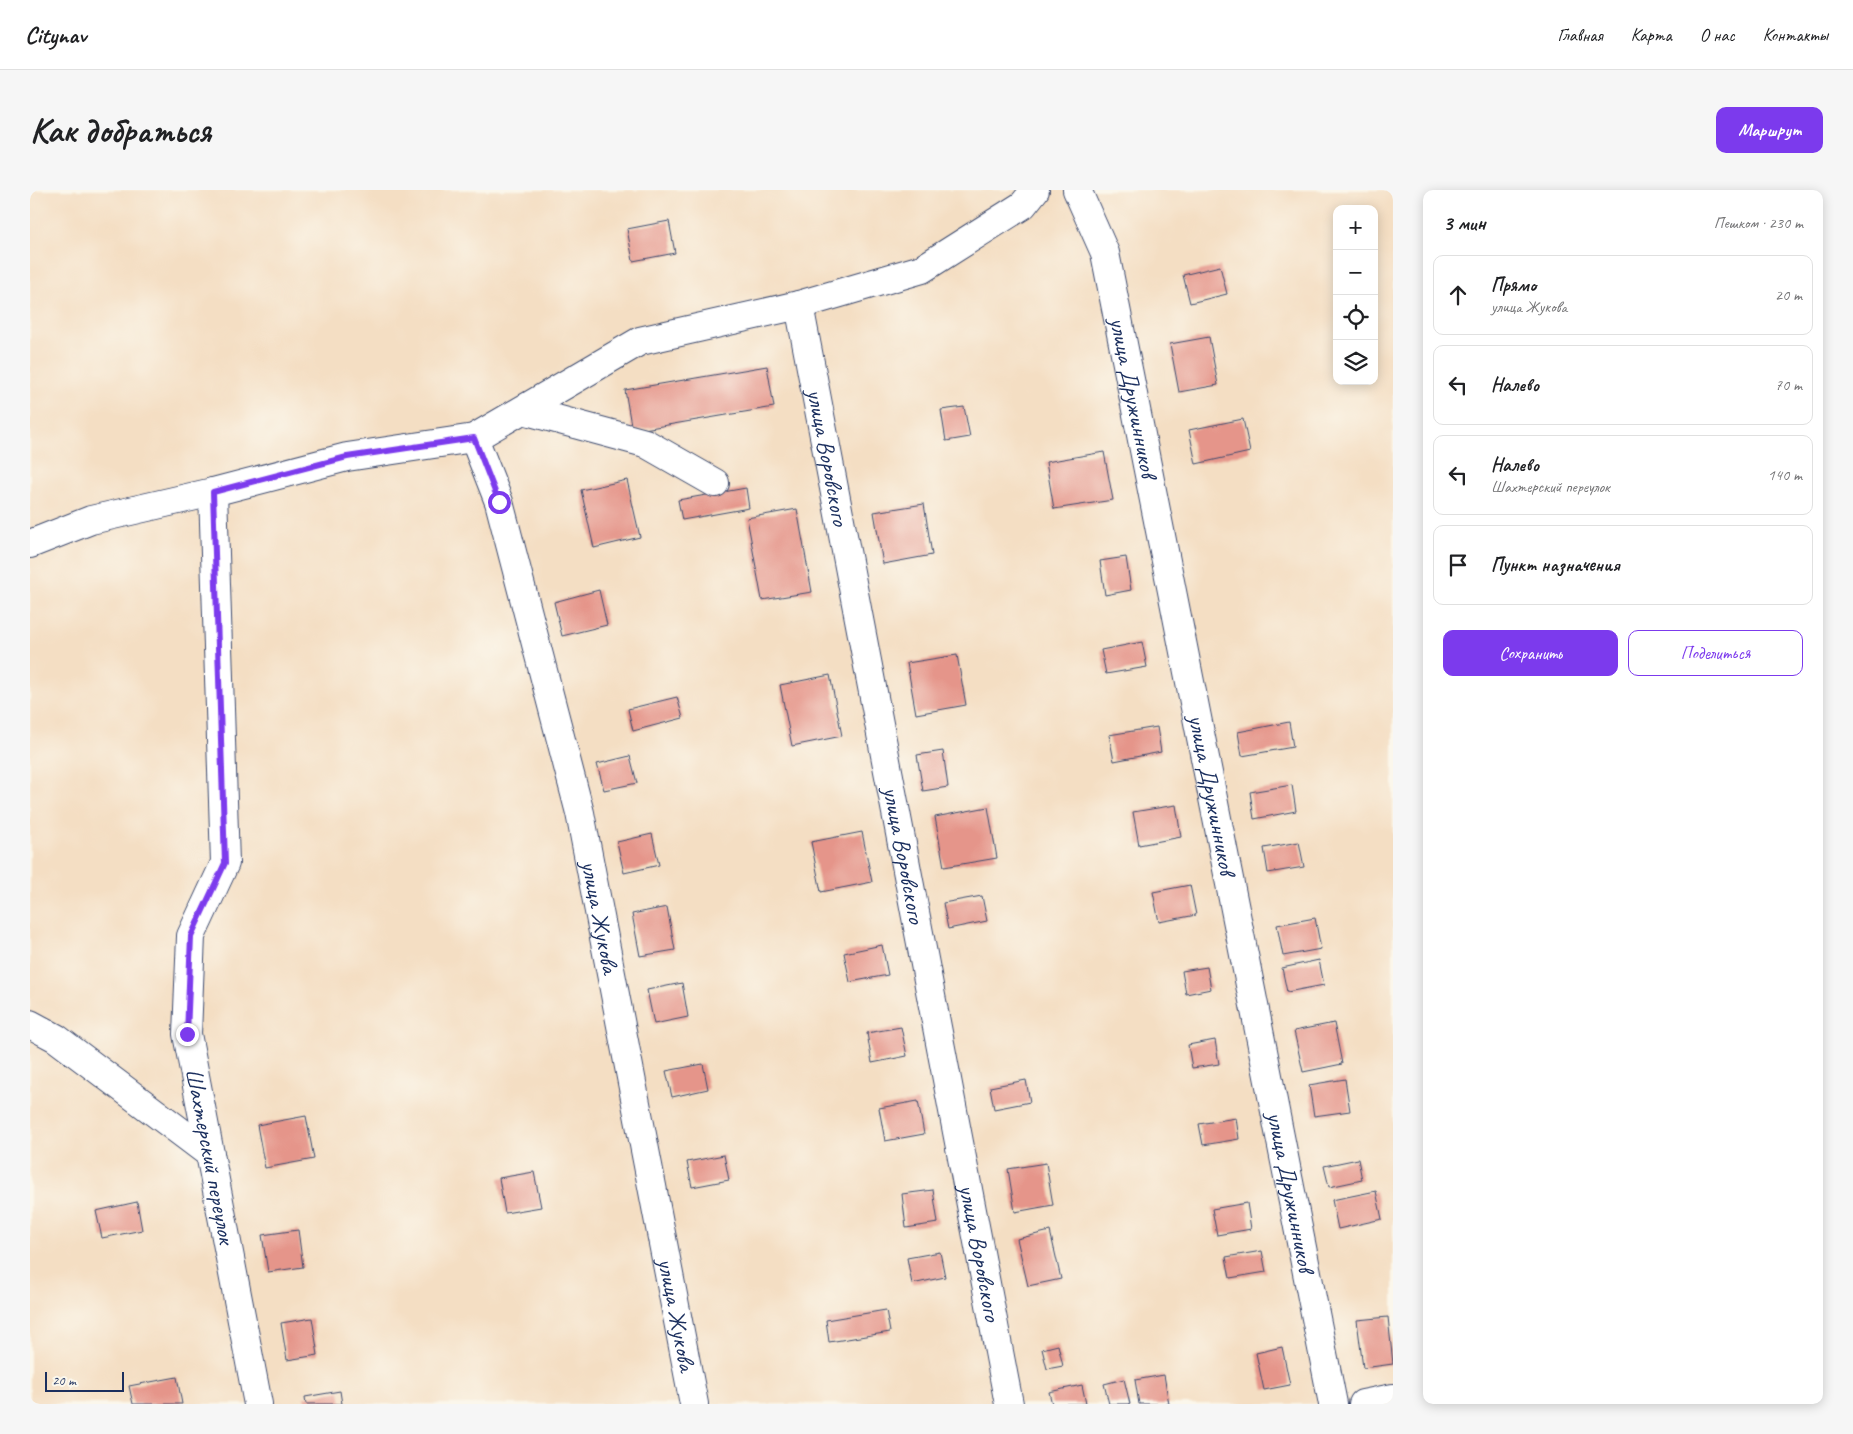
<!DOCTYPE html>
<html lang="ru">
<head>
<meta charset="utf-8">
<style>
  body { margin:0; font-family:Caveat,sans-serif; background:#f6f6f6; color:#202124 }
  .controls { position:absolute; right:15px; top:15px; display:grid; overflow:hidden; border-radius:10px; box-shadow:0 2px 12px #0003 }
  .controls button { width:45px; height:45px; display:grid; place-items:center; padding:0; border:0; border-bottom:1px solid #e0e0e0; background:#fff; color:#202124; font:25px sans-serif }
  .scale { position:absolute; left:15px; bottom:12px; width:79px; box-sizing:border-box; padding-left:5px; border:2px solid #1b2f5e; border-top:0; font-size:14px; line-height:18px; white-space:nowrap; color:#1b2f5e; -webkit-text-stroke:4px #fbf7ec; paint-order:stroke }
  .stop { position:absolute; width:15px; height:15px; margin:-11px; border:4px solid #7c3aed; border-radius:50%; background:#fff }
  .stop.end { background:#7c3aed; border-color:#fff; box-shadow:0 1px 5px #0008 }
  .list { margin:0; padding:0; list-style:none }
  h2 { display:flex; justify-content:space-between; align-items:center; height:65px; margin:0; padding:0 20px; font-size:21px }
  h2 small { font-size:16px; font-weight:400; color:#757577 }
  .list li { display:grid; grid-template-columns:32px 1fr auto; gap:15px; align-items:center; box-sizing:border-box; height:80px; margin:0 10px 10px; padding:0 10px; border:1px solid #e0e0e0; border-radius:10px }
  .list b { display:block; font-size:19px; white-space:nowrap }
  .list p { margin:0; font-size:16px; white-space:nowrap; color:#757577 }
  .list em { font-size:16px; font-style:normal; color:#757577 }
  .actions { display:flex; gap:10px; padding:15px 20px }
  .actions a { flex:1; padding:11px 0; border:1px solid #7c3aed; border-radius:10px; text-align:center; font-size:18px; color:#7c3aed }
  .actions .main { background:#7c3aed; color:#fff }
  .icon { flex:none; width:28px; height:28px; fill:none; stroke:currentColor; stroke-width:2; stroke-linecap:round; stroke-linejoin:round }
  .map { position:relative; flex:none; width:1363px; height:1214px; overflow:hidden; border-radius:10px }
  header { display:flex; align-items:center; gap:30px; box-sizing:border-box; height:70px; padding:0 25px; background:#fff; border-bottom:1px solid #e0e0e0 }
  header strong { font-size:24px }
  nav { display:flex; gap:28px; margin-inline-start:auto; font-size:18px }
  .intro { display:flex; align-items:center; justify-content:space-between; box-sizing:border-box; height:120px; padding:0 30px }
  h1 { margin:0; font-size:35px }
  .button { padding:12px 22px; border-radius:10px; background:#7c3aed; color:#fff; font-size:18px; font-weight:700 }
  main { display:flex; gap:30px; padding:0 30px }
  aside { flex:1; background:#fff; border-radius:10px; box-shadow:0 2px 12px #0003 }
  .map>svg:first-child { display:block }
  .building { fill:#e5958a }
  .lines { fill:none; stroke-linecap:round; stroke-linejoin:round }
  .minor-casing { stroke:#3c496d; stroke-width:30 }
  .minor { stroke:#fff; stroke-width:28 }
  .route { stroke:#7c3aed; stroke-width:6 }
  .labels { text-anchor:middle; stroke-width:4; stroke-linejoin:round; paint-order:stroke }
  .street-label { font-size:24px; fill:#1b2f5e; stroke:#fbf7ec }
</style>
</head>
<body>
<header>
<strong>Citynav</strong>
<nav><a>Главная</a><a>Карта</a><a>О нас</a><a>Контакты</a></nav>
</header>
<div class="intro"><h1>Как добраться</h1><a class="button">Маршрут</a></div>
<main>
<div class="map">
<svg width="1363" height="1214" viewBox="0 0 1363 1214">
  <rect width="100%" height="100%" fill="#fbf7ec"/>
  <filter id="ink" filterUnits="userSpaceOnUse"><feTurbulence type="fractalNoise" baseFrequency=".02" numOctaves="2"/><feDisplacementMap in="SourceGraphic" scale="10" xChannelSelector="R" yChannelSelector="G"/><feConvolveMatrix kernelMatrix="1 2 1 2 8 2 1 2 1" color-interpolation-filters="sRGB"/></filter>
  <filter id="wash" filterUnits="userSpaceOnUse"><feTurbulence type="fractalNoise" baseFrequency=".0096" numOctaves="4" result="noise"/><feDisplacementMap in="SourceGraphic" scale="20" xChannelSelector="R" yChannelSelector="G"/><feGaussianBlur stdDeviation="1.12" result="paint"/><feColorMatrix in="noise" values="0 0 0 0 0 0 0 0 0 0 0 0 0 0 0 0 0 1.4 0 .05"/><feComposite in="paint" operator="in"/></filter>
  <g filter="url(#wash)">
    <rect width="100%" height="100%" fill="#f4dec3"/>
    <g id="blocks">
      <g class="building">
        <path d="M639,31L645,63L603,71L597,39Z"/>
        <path d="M1190,76L1197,104L1160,113L1153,85Z"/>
        <path d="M1179,147L1188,195L1149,202L1140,154Z"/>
        <path d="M737,176L744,217L602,241L595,200Z"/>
        <path d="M934,217L940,247L916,251L911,220Z"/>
        <path d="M1213,229L1220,262L1166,274L1159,240Z"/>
        <path d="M1074,262L1083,310L1024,319L1016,272Z"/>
        <path d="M597,290L610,347L564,358L551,300Z"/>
        <path d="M716,298L719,318L652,330L648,310Z"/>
        <path d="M894,314L902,365L853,374L844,322Z"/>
        <path d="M767,319L782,402L732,410L717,328Z"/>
        <path d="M1096,367L1101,400L1075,405L1070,371Z"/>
        <path d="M569,400L577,435L532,446L524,412Z"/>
        <path d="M1112,452L1117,477L1076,484L1071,460Z"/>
        <path d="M927,465L936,515L886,524L877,473Z"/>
        <path d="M800,485L812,546L762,556L750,495Z"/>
        <path d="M647,507L653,528L603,541L598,519Z"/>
        <path d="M1259,532L1263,557L1212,566L1208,542Z"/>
        <path d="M1127,537L1131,562L1084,571L1079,545Z"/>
        <path d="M913,561L918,597L893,601L887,565Z"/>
        <path d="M600,566L607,593L574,600L567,574Z"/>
        <path d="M1262,595L1266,621L1224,629L1220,602Z"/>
        <path d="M1146,615L1151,647L1109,655L1103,622Z"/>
        <path d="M958,617L967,668L914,677L905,627Z"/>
        <path d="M832,642L842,692L791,702L781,652Z"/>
        <path d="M622,644L629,675L594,683L587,652Z"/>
        <path d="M1269,652L1274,677L1238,683L1234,658Z"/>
        <path d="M1160,695L1166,725L1129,732L1123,702Z"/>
        <path d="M952,706L957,731L918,739L913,713Z"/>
        <path d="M637,717L645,760L610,766L602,724Z"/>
        <path d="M1285,728L1291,759L1253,766L1247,735Z"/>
        <path d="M852,755L858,785L820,792L814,763Z"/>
        <path d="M1289,770L1294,795L1257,802L1252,778Z"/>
        <path d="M1177,777L1181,799L1156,804L1152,781Z"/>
        <path d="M652,793L658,827L624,834L617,800Z"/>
        <path d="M1304,833L1312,874L1273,882L1264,841Z"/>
        <path d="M871,837L877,866L842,873L837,843Z"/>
        <path d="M1185,850L1189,874L1162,878L1158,855Z"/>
        <path d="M673,874L678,899L642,907L636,881Z"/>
        <path d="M1315,889L1320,921L1284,926L1279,895Z"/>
        <path d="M996,890L1000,912L964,919L960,897Z"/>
        <path d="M888,911L894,944L855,951L849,918Z"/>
        <path d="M276,926L284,969L235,978L227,935Z"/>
        <path d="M1206,928L1209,949L1173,955L1169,934Z"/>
        <path d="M694,965L699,990L662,997L657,972Z"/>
        <path d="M1328,969L1332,990L1299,997L1294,976Z"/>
        <path d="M1016,973L1023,1015L985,1022L978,979Z"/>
        <path d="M504,982L511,1017L475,1023L469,988Z"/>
        <path d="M903,1000L908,1033L876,1038L872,1004Z"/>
        <path d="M1346,1001L1352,1029L1308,1039L1302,1010Z"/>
        <path d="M107,1012L112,1040L72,1048L66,1021Z"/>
        <path d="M1217,1013L1221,1039L1187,1045L1182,1019Z"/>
        <path d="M268,1040L273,1077L238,1082L232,1045Z"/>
        <path d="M1020,1041L1031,1089L998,1096L987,1049Z"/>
        <path d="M1232,1061L1236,1082L1200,1088L1196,1067Z"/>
        <path d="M910,1062L915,1087L882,1094L877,1068Z"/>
        <path d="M856,1120L860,1142L799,1152L796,1130Z"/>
        <path d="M1358,1127L1363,1174L1333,1178L1327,1130Z"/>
        <path d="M282,1128L288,1165L257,1170L251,1133Z"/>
        <path d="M1028,1155L1033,1176L1017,1179L1012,1159Z"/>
        <path d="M1252,1157L1260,1195L1234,1200L1226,1163Z"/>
        <path d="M1134,1185L1139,1214H1109L1105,1190Z"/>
        <path d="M147,1187L152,1214H103L99,1196Z"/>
        <path d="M1094,1189L1100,1214H1079L1074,1194Z"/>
        <path d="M1052,1195L1056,1214H1022L1019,1202Z"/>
        <path d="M310,1201L312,1214H276L275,1207Z"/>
      </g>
    </g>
  </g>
  <g filter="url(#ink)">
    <use href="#blocks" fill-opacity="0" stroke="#3c496d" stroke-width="1"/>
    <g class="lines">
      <g class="minor-casing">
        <g id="minor">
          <path id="s1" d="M1047,0L1075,63L1303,1214"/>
          <path id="s2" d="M769,115L979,1214"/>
          <path d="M493,220L615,253L685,293"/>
          <path id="s3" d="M444,248L469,312L550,623L664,1214"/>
          <path id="s4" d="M183,302L195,673L161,746L157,844L228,1214"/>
          <path d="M0,354L61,330L183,302L317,267L444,248L610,151L769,115L892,79L993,15L1005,0"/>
          <path d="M0,834L26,848L180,964"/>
          <path d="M1333,1214L1363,1208"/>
        </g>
      </g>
      <use href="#minor" class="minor"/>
    </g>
  </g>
  <g class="lines" filter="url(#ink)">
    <path class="route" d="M157,844L161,746L195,673L183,302L317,267L444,248L469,312"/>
  </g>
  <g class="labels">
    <g class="street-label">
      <text dy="8" stroke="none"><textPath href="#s1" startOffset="216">улица Дружинников</textPath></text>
      <text dy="8" stroke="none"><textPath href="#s2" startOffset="155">улица Воровского</textPath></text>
      <text dy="8" stroke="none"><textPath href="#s1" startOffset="621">улица Дружинников</textPath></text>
      <text dy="8" stroke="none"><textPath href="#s2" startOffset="560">улица Воровского</textPath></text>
      <text dy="8" stroke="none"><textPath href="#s3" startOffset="496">улица Жукова</textPath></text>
      <text dy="8" stroke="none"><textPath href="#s4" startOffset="674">Шахтерский переулок</textPath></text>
      <text dy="8" stroke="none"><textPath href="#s1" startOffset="1026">улица Дружинников</textPath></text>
      <text dy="8" stroke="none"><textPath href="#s2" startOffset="965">улица Воровского</textPath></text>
      <text dy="8" stroke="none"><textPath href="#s3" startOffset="901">улица Жукова</textPath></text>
    </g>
  </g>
</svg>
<div class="controls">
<button>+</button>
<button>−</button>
<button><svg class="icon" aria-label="locate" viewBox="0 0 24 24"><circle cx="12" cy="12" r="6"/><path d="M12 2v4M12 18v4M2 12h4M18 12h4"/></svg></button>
<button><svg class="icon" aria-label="layers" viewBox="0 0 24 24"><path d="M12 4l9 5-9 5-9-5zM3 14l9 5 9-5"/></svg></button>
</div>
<div class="scale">20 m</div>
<div class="stop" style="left:469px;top:312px"></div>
<div class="stop end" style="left:157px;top:844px"></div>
</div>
<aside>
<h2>3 мин<small>Пешком · 230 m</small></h2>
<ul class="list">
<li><svg class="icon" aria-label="ahead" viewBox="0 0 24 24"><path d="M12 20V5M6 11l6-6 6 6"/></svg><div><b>Прямо</b><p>улица Жукова</p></div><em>20 m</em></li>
<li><svg class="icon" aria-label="left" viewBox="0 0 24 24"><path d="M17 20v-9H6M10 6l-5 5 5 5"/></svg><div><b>Налево</b></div><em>70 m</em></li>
<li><svg class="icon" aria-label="left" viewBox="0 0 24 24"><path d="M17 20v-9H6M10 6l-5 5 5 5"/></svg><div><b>Налево</b><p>Шахтерский переулок</p></div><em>140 m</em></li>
<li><svg class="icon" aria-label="arrive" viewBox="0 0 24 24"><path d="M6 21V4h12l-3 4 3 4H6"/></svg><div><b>Пункт назначения</b></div></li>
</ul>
<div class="actions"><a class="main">Сохранить</a><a>Поделиться</a></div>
</aside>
</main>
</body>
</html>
